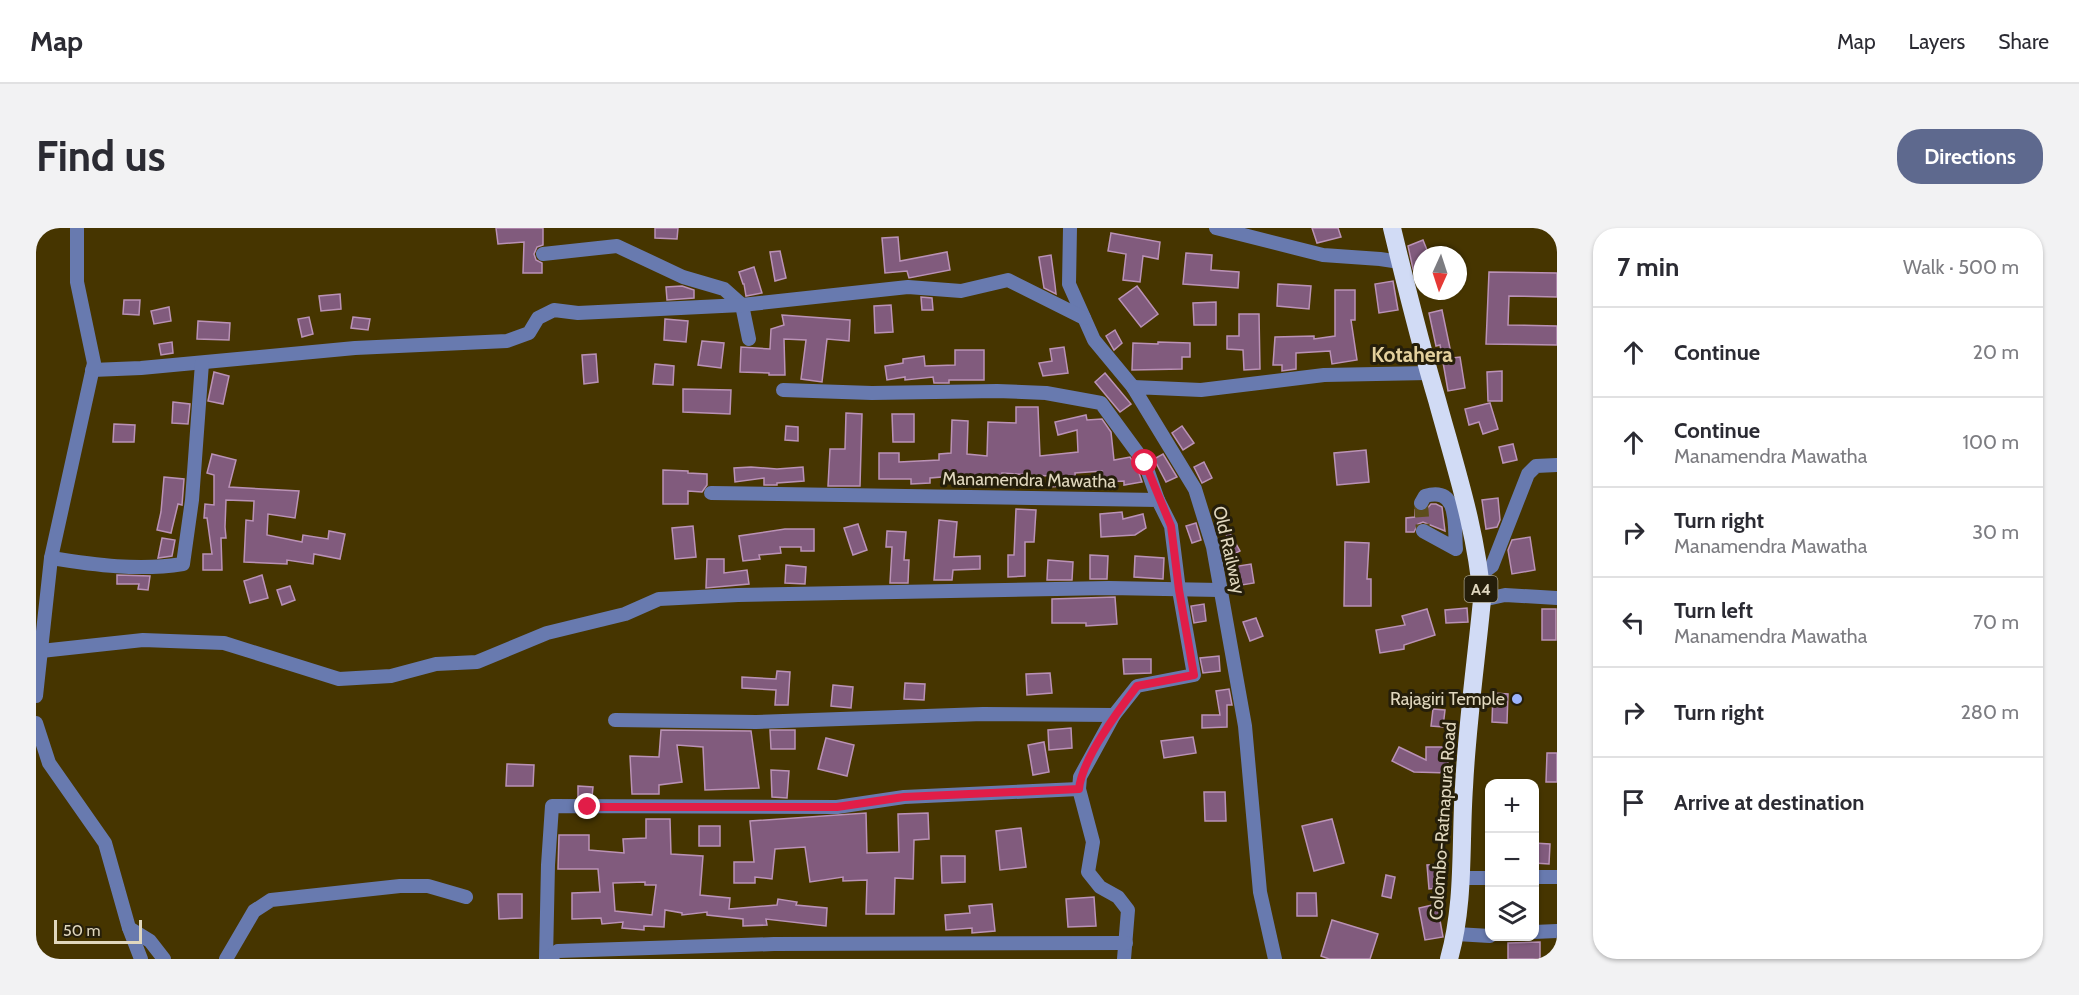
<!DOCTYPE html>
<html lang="en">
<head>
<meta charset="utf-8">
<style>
  body { margin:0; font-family:Cabin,sans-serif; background:#f2f2f3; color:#2b2b33 }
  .controls { position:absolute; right:18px; bottom:18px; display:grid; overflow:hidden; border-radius:12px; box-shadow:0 2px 4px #0004 }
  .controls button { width:54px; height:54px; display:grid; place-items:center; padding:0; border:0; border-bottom:2px solid #e1e1e2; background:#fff; color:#2b2b33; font:30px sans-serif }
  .compass { position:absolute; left:1377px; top:18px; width:54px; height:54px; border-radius:50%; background:#fff; box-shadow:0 2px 4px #0004; rotate:183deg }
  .scale { position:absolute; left:18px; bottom:15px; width:88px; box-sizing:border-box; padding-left:6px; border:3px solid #e0d7be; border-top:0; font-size:16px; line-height:21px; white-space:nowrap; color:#e0d7be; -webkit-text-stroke:4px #251e0a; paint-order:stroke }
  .stop { position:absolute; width:18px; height:18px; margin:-14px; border:4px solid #e11d48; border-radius:50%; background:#fff }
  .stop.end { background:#e11d48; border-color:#fff; box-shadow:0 2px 6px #0008 }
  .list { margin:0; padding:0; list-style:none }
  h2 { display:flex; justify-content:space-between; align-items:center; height:78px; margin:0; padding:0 24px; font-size:26px }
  h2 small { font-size:20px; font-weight:400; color:#7c7c81 }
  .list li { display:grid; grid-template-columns:39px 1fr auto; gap:18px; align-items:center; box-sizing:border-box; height:90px; padding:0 24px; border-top:2px solid #e1e1e2 }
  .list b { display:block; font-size:22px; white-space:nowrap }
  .list p { margin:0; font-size:20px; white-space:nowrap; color:#7c7c81 }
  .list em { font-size:20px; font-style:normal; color:#7c7c81 }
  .icon { flex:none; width:33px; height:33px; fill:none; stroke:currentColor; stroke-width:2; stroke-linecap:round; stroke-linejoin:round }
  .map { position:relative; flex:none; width:1521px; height:731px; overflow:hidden; border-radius:24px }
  header { display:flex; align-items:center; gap:36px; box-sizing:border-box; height:84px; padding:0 30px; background:#fff; border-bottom:2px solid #e1e1e2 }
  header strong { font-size:28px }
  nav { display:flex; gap:33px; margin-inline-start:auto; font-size:21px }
  .intro { display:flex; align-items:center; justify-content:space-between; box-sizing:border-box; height:144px; padding:0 36px }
  h1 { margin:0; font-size:42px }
  .button { padding:15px 27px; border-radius:24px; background:#5e698e; color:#fff; font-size:21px; font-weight:700 }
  main { display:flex; gap:36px; padding:0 36px }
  aside { flex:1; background:#fff; border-radius:24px; box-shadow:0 2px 4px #0004 }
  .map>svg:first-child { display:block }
  .building { fill:#815b7d; stroke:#ba92b6; stroke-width:1.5; fill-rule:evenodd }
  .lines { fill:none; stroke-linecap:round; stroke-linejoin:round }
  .minor-tunnel { stroke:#5d4d1c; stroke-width:14; stroke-dasharray:14 7; stroke-linecap:butt }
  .minor { stroke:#687aaf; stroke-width:14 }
  .highway { stroke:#d1dbf5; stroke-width:18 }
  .route { stroke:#e11d48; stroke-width:8 }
  .poi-dot { fill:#9cb4fd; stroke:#251e0a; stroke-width:2 }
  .labels { text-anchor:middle; stroke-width:6; stroke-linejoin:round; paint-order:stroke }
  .shield { fill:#251e0a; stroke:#a8a088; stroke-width:1.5 }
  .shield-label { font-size:16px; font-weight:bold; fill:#e0d7be }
  .street-label { font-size:18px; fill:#e0d7be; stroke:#251e0a }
  .poi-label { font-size:18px; fill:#e0d7be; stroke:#251e0a; text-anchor:end }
  .quarter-label { font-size:21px; font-weight:bold; fill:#e3d09d; stroke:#251e0a }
</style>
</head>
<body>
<header>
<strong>Map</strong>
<nav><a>Map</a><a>Layers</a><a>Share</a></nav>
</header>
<div class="intro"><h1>Find us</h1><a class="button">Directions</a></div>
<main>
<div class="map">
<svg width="1521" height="731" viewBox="0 0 1521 731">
  <rect width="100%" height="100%" fill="#463500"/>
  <g class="building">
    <path d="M460,0H507V17L501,19L498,26L500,32L506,35V45H487L488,14L462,16Z"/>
    <path d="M619,0H642L641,11L619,10Z"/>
    <path d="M1276,0H1302L1305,9L1281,15Z"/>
    <path d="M1075,5L1124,14L1122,31L1107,28L1104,54L1087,52L1090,26L1072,23Z"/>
    <path d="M862,9L864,33L911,24L914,42L873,50L871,43L849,45L846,10Z"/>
    <path d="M1387,12L1393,27H1386V61L1377,41L1372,18Z"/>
    <path d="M744,23L750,50L739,53L734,24Z"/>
    <path d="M1150,25L1176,27L1175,42L1203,44L1202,60L1147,56Z"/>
    <path d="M1015,27L1019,57L1020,66L1008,60L1003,29Z"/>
    <path d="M718,39L726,65L710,68L708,56H707L703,44Z"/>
    <path d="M1453,44L1521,45V69L1473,68L1472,97L1521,98V117L1450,116Z"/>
    <path d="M1357,53L1362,82L1343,85L1339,56Z"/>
    <path d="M1242,56L1275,58L1273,81L1241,78Z"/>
    <path d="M646,58L658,62V70L631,72L630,59Z"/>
    <path d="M1101,58L1122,86L1105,99L1083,71Z"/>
    <path d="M1299,62H1319V92H1315L1321,132L1296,136L1294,123L1260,125V141L1246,143V137H1237L1239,109L1278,108V111L1299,108Z"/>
    <path d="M304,66L305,81L285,83L283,68Z"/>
    <path d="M885,69L896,70L897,82H886Z"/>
    <path d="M88,72H104L103,87L87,86Z"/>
    <path d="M1180,74V97H1158L1157,75Z"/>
    <path d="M855,77L857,104L839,105L838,78Z"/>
    <path d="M133,79L135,93L118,96L115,83Z"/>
    <path d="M1406,82L1416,130L1424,129L1429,160L1412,163L1404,117L1400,118L1393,85Z"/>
    <path d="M1203,86H1223L1224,141L1208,142L1207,122L1191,121V108H1203Z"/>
    <path d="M746,87L814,92L813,113L791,111L786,154L765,151L770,112L748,111L749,147H733V145L704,144L705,119L734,121L735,101L748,97Z"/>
    <path d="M273,89L277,106L266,109L262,91Z"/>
    <path d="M317,89L334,91L332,102L315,100Z"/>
    <path d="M629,91L652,93L650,114L628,112Z"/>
    <path d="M162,93L194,95L193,112L161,111Z"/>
    <path d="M1079,102L1086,115L1078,122L1070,108Z"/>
    <path d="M666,113L688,115L685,140L662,137Z"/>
    <path d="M136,114L137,125L125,127L123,116Z"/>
    <path d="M1122,114L1154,115V129H1146V141L1096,142L1097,115L1122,116Z"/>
    <path d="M1028,119L1032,145L1007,148L1003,135L1016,133L1014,121Z"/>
    <path d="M919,122H948V152H913V155H898L897,149L869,152V149L851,152L849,138L867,135V131L888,128L889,138L919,137Z"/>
    <path d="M560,126L562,154L548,156L546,127Z"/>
    <path d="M619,136L638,138L637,157L617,156Z"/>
    <path d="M1466,143V173H1452L1451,144Z"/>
    <path d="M178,144L193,148L187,176L172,173Z"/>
    <path d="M1069,145L1095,176L1084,184L1059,154Z"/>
    <path d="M647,161L695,162L694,186L647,184Z"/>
    <path d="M137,174L154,176L152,196L136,195Z"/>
    <path d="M1454,175L1462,201L1447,206L1443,194L1433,197L1429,181Z"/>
    <path d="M980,179H1002L1004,228L1042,224L1041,202L1022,207L1019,194L1050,187L1051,192L1066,191L1075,204L1078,232L1094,229L1101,239L1106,254L1088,257V253L1067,254L1066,243L1039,245L1040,257L1014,259L1013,248L966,245L965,254L953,253V249L919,246V248L894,250V255L875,256V251H843V225H863V234L903,232V226L915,225L916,192L932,193L931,226L951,228L952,194L980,195Z"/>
    <path d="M810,185L826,186L824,258H792L794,221H809Z"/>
    <path d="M856,186H878V214H857Z"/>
    <path d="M78,196L99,197L98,214H77Z"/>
    <path d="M750,198L762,199V213L749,212Z"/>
    <path d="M1146,198L1158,215L1147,222L1136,205Z"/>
    <path d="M1477,216L1481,232L1467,235L1463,219Z"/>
    <path d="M1330,222L1333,254L1301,257L1298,225Z"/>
    <path d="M176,226L200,232L193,259L263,263L259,290L232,286L231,307L266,314L267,307L292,311L293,303L309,306L304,331L278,326L277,336L251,332V336L208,334L210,292L217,293L218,273L190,272L189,299L190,310H185L186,342H167V326H176L171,290H168L169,276L178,277V247L171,245Z"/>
    <path d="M1127,226L1141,249L1130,254L1118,231Z"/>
    <path d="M1168,234L1176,250L1166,255L1158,239Z"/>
    <path d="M715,239L741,241L767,239L768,253L741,255V257H728V250L699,254L698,240Z"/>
    <path d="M627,242L652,243V245L671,246V257L666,264L652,263V276H627Z"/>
    <path d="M128,249L148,251L146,277L142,276L135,305L121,302L125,284Z"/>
    <path d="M1462,270L1464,292L1461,299L1450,301L1446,272Z"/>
    <path d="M1395,276H1400L1406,279L1409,303L1387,294L1382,296L1378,304H1370V290L1379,289V282L1384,284L1389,283Z"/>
    <path d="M980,281L1000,282L998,314H989V348L972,349V327H978Z"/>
    <path d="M1086,284L1087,291L1107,286L1110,300L1099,307L1065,309L1064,286Z"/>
    <path d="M903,292L921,294L918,329L944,328V341L917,342L916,352H898Z"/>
    <path d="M1160,295L1165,312L1156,315L1150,298Z"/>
    <path d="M822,296L831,322L817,327L808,300Z"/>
    <path d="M657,298L660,329L639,331L636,300Z"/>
    <path d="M1190,298L1204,323L1194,328L1189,299Z"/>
    <path d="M749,301H778V323H765V319H744L745,325L723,327L724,331L707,333L703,308Z"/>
    <path d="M851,303L870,304L868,332H873L872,355H854L856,319H850Z"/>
    <path d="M1494,309L1499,342L1476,346L1472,322L1476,312Z"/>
    <path d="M126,310L139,312L136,328L122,330Z"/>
    <path d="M1309,314L1333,315L1331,351H1335V378H1308Z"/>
    <path d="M1054,327L1072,328L1071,351H1054Z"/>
    <path d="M1099,328L1128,330L1127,351L1098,349Z"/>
    <path d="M671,331H688V345L711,342L713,356L670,360Z"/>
    <path d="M1012,332L1037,334L1036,352H1011Z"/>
    <path d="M1215,336L1218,355L1200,358L1196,339Z"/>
    <path d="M750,337L770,339L769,356L749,355Z"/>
    <path d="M81,347L114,348L112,362L102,361L103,356H81Z"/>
    <path d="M226,347L232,370L214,375L208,353Z"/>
    <path d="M254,358L259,372L246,377L241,362Z"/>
    <path d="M1079,369L1081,396L1050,398V395H1016V371Z"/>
    <path d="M1168,376L1170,393L1158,395L1155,378Z"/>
    <path d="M1431,380L1432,394L1410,395L1409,382Z"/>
    <path d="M1391,381L1399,407L1368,417V421L1344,425L1340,402L1369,397L1366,388Z"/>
    <rect x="1506" y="381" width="14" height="31"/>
    <path d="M1220,390L1227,408L1214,413L1207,394Z"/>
    <path d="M1183,428L1184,443L1167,445L1164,430Z"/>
    <path d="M1087,431H1115V445L1088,446Z"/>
    <path d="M741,443L754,444L752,477H739L740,462L706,460V449L740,451Z"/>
    <path d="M1014,445L1016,465L991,467L990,446Z"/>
    <path d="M869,455L889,456L888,472L868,471Z"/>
    <path d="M797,457L817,459L815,480L795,478Z"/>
    <path d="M1193,461L1196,477H1191V499L1166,500V487H1184L1180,463Z"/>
    <path d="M1457,465L1472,466L1471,495L1456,494Z"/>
    <path d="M1397,481L1409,482L1407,499L1395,498Z"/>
    <path d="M1035,500L1036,520L1013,522L1012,502Z"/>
    <path d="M625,502L715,503L723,560L669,562L667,519L641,517L646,554L623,557V566H596L594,528L623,529Z"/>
    <path d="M734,502H759V521H735Z"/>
    <path d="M1157,509L1160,525L1128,530L1125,513Z"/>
    <path d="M790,510L818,517L811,548L782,541Z"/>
    <path d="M1008,514L1013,544L997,547L992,517Z"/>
    <path d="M1363,519L1390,532V519H1412V545L1378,544L1356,533Z"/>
    <path d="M1511,525H1521V554H1510Z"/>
    <path d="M471,536L498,537L497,558H470Z"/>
    <path d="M735,542L753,543L751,570L736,569Z"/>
    <path d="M542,558L557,559L556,569H542Z"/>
    <path d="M1168,564H1189L1190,593H1169Z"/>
    <path d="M830,585L831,625L863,624L862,586L892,585L893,611L878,612L877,651L859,650L858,686H830L831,652L807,653V649L774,654L769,619L739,621L736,651L719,649V655H698V634H718L714,593Z"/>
    <path d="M610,591H634L635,626L667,628L664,667L694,670L693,681L741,677L742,671L761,674L760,677L791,680L790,698L730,691L731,697L707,698V691L671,687V684L646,687V685L629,682L628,699L608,698V702L586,700L587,694L566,696L565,690L536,691V665L564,664L562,641H522L523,607H553V622L588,625L587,611L610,610ZM609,654V657H620L616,687L579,683L577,655Z"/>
    <path d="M1296,591L1308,635L1278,643L1266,598Z"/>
    <rect x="663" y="598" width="21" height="20"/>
    <path d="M985,600L990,639L964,642L960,603Z"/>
    <path d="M1498,615L1514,616L1513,636L1498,635Z"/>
    <path d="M905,628H929V654L906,655Z"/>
    <path d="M1406,636L1409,659L1393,661L1391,637Z"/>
    <path d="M1350,647L1359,649L1355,670L1346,668Z"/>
    <path d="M1261,665H1280L1281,688H1261Z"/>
    <path d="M462,666H486V690L463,691Z"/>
    <path d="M1058,669L1060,698L1032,699L1030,671Z"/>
    <path d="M956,676L959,703L936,705V700L910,702L909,687L934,685L933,678Z"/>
    <path d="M1401,676L1407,709L1389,712L1383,680Z"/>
    <path d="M1296,692L1342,706L1334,731H1293L1285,728Z"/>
    <path d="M1504,714V731H1472V715Z"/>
  </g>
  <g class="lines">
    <path class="minor-tunnel" d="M1385,275L1387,303"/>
    <g class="minor">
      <path d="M1034,0L1033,56L1058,112L1097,159"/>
      <path d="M1180,0L1287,27L1344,31L1364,34"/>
      <path d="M507,26L581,18L647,49L688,61L706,77L713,111"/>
      <path d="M56,142L105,140L319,120L471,113L493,105L502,90L518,82L542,85L706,77L872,59L925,63L972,52L1048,90"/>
      <path d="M747,162L836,165L961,163L1010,165L1065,175L1109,235L1122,272"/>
      <path d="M675,265L1122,272L1135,298L1143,362L1158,447L1101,458L1078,487L1044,549L1043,561L1057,614L1052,644L1064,659L1082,669L1092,682L1088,731"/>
      <path d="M1385,275L1389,268C1424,258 1418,298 1420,321L1387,303"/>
      <path d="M15,330C59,337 103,343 147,336L156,272L166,135"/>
      <path d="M1444,347L1456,338L1492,246L1500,238L1521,237"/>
      <path d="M1446,372L1469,367L1521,370"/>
      <path d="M5,423L107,412L188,415L303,451L355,448L400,436L441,434L511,405L589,386L623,371L702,367L1073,360L1184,362"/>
      <path d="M0,468L15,330L58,135L41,54V0"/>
      <path d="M579,492L720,494L947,486L1078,487"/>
      <path d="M0,495L13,535L69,615L93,700L105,731"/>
      <path d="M1498,649H1521"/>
      <path d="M1426,650H1454"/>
      <path d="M93,700L114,713L128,731"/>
      <path d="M1498,704L1521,703"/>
      <path d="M1420,706L1454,708"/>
      <path d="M190,731L218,683L235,672L364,658H392L430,669"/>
      <path d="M510,731L512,637L516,578L801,579L868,569L1043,561"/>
      <path d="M511,731L522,723L738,716L1090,715"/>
      <path d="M1239,731L1224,664L1209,498L1177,319L1159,261L1097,159L1165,162L1288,147L1393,145"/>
    </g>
    <path class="highway" d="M1356,0C1370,58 1384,115 1401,172C1419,238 1441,304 1446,372C1440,434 1431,497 1428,559C1424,617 1429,674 1413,731"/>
  </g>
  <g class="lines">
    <path class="route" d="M552,579H801L868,569L1043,561C1046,531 1082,483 1101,458L1158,447L1143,362L1135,298L1109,235"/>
  </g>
  <circle class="poi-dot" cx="1481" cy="471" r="6"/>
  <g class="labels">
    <rect class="shield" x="1428.5" y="348" width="33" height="26" rx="4.5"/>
    <g class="shield-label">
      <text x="1445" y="367">A4</text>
    </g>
    <g class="street-label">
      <text transform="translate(993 252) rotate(1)" y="6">Manamendra Mawatha</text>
      <text transform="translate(1193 322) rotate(77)" y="6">Old Railway</text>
      <text transform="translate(1407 593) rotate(-86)" y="6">Colombo-Ratnapura Road</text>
    </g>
    <g class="poi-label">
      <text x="1469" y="477">Rajagiri Temple</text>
    </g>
    <g class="quarter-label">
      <text x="1376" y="134">Kotahera</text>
    </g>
  </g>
</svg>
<div class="controls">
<button>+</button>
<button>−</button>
<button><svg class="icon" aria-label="layers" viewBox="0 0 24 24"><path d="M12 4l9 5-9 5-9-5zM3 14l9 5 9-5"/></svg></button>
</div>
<svg class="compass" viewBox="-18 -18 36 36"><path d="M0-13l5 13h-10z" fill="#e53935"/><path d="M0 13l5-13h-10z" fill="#7c7c81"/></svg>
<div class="scale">50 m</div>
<div class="stop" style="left:1109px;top:235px"></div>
<div class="stop end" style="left:552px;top:579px"></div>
</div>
<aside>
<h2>7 min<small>Walk · 500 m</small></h2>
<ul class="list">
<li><svg class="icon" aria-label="ahead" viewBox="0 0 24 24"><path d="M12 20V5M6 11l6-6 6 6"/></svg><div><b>Continue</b></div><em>20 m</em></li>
<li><svg class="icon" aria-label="ahead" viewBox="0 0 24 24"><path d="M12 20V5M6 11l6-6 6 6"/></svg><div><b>Continue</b><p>Manamendra Mawatha</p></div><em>100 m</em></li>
<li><svg class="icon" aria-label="right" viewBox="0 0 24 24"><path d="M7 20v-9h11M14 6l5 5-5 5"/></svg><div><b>Turn right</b><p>Manamendra Mawatha</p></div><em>30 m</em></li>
<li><svg class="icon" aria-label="left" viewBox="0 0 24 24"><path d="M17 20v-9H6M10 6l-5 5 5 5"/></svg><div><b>Turn left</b><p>Manamendra Mawatha</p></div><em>70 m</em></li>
<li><svg class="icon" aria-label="right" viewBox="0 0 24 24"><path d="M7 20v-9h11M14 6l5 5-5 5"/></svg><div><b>Turn right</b></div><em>280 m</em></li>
<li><svg class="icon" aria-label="arrive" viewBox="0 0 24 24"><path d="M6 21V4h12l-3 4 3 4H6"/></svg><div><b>Arrive at destination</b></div></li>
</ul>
</aside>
</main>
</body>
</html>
